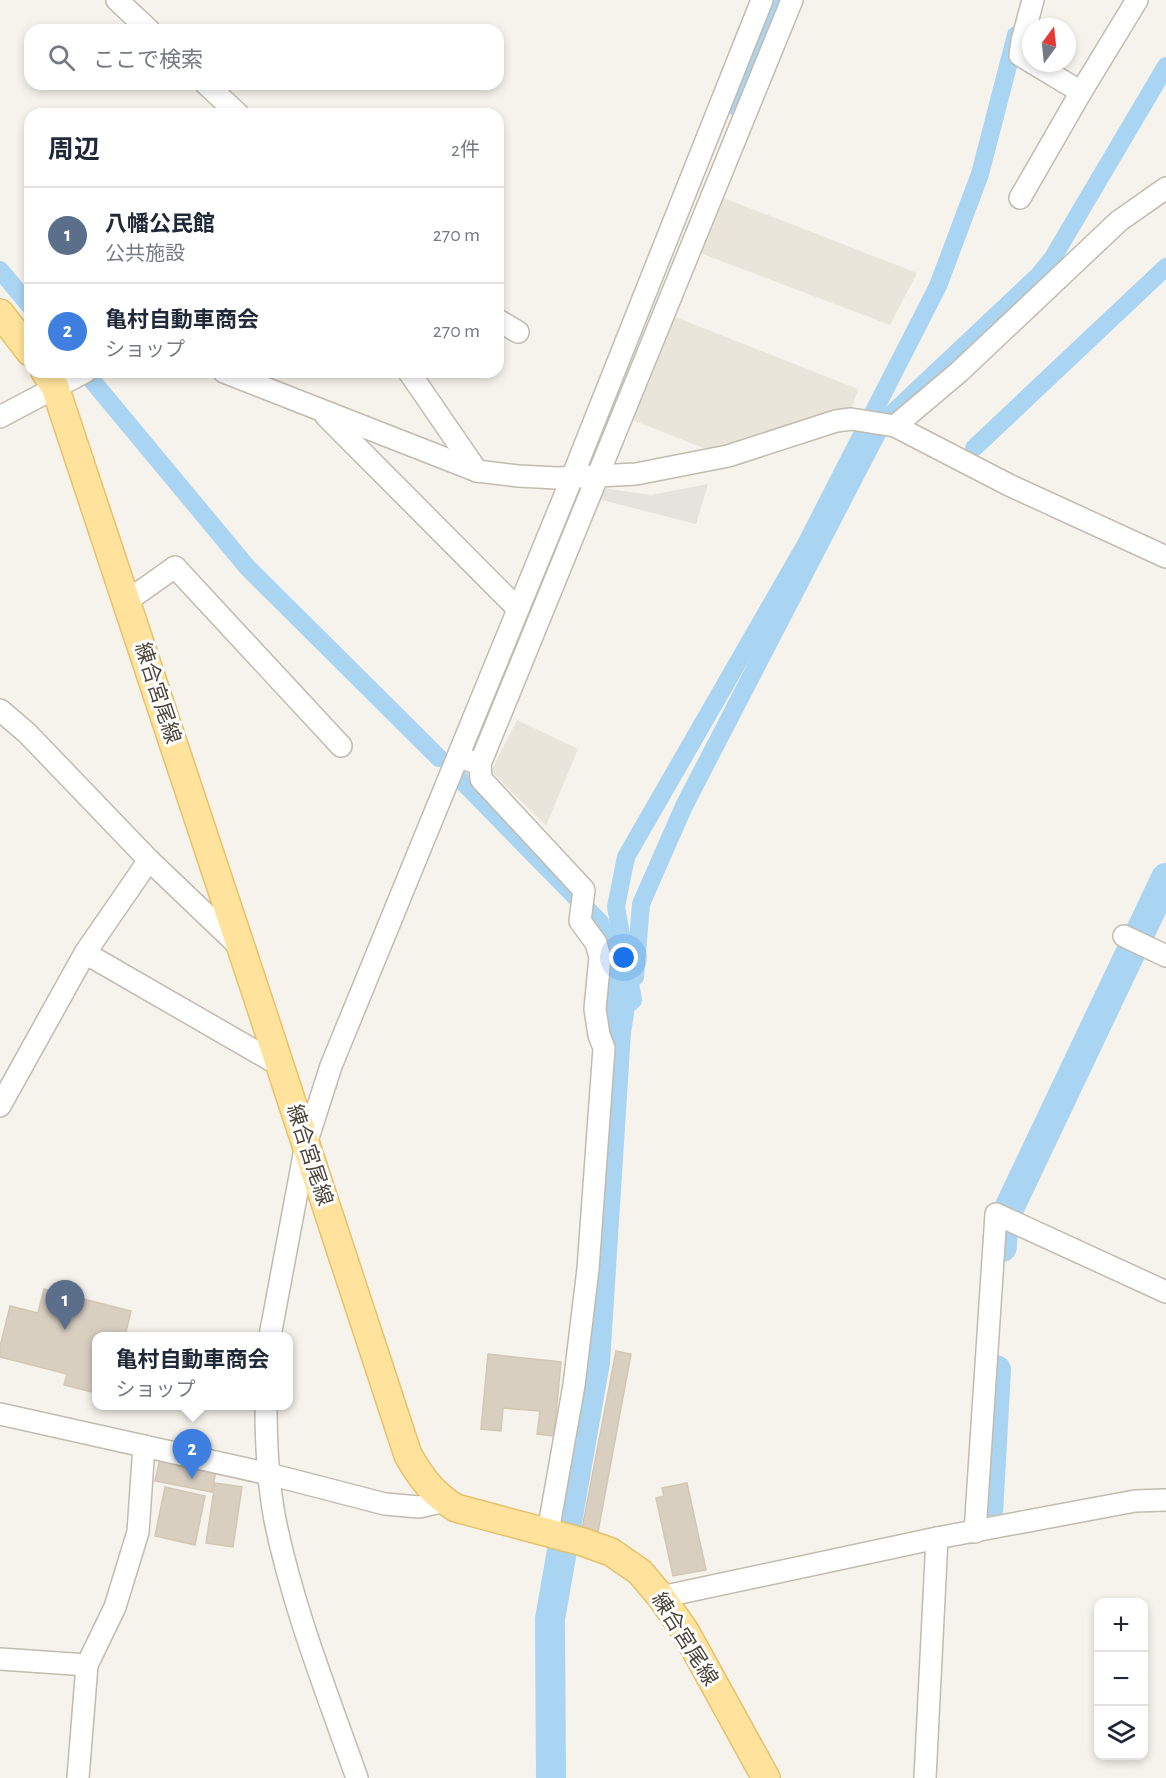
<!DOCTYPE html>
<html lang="ja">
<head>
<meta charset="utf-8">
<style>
  body { margin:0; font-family:"Alegreya Sans","Noto Sans JP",sans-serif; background:#f2f2f3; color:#1f2937 }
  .controls { position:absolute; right:18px; bottom:18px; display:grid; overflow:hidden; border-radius:12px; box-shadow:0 3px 9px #0003 }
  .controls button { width:54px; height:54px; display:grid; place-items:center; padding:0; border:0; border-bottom:2px solid #e0e1e3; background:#fff; color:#1f2937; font:30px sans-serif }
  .compass { position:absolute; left:1022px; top:18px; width:54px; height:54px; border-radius:50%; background:#fff; box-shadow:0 3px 9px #0003; rotate:15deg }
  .you { position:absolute; left:624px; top:958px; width:21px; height:21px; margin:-15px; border:4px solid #fff; border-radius:50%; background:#1a73e8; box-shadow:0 0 0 9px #1a73e833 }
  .badge { display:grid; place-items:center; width:39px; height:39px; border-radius:50%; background:#0b8043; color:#fff; font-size:20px; font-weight:700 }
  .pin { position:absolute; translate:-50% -50px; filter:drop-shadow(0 2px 3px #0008) }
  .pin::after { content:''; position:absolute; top:32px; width:21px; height:18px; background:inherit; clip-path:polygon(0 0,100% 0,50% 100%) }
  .popup { position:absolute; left:92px; top:1332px; width:201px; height:78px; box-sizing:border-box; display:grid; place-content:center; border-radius:12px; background:#fff; filter:drop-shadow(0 2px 4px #0005); font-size:20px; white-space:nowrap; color:#747a83 }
  .popup b { font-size:22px; color:#1f2937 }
  .popup::after { content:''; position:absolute; left:50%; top:100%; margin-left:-12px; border:12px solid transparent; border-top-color:#fff }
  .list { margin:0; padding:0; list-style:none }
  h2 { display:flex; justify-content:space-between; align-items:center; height:78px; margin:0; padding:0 24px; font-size:26px }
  h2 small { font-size:20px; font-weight:400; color:#747a83 }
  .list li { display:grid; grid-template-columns:39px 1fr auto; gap:18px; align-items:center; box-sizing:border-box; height:96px; padding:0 24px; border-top:2px solid #e0e1e3 }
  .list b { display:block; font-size:22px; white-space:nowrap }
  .list p { margin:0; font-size:20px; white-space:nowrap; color:#747a83 }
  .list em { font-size:20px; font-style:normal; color:#747a83 }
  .icon { flex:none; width:33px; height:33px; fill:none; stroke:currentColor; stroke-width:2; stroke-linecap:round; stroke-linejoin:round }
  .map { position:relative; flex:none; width:1166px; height:1778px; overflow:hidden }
  .search { position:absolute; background:#fff; box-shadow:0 3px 9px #0003; left:24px; top:24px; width:480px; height:66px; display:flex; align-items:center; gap:15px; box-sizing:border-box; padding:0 21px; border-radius:18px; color:#747a83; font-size:22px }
  .panel { position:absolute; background:#fff; box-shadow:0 3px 9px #0003; left:24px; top:108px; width:480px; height:270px; border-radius:18px }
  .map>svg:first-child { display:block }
  .residential { fill:#eae5da }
  .industrial { fill:#e6e2dd }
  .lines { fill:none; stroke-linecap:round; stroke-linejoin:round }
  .canal { stroke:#a9d4f2; stroke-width:18 }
  .river { stroke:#a9d4f2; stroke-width:30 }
  .building { fill:#d8cfc1; stroke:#d3c7b4; stroke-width:1.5 }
  .minor-casing { stroke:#c2bbae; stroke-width:24 }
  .major-casing { stroke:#e6c16a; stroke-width:30 }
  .minor { stroke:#fff; stroke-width:21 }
  .major { stroke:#ffe39c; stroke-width:27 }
  .labels { text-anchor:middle; stroke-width:6; stroke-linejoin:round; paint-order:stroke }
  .street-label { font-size:21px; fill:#4b4439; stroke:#fff }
</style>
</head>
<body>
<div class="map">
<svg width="1166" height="1778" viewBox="0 0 1166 1778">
  <rect width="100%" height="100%" fill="#f6f3ec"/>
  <g class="residential">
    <path d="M716,195L917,273L890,325L695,251Z"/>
    <path d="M670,315L858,389L850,414L714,452L627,418Z"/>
    <path d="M517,720L578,749L546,826L491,771Z"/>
  </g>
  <path class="industrial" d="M708,484L696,524L598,499L602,488L651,495Z"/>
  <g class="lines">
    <g class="canal">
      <path d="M737,108L780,0"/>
      <path d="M0,270L30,306"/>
      <path d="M85,372L247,567L439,758"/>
      <path d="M974,448L1166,267"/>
      <path d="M461,780L600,922L617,977"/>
      <path d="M635,977L641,904L684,806L883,422L1039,275L1052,259L1166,66"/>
      <path d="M619,1013L633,1000L616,907L626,857L806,544L938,286L980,174L1016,35"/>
    </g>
    <g class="river">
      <path d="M1002,1247L1003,1221L1166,878"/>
      <path d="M988,1513L996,1370"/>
      <path d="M551,1778L550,1619L595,1362L616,1032L619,1013L617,977"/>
    </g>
  </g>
  <g class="building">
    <path d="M44,1289L131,1311L125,1336H96V1393L64,1385L67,1374L0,1357V1347L10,1306L38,1313Z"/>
    <path d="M616,1351L631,1354L598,1532L582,1529Z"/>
    <path d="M488,1354L561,1362L554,1436L537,1434L540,1411L503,1408L501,1431L481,1429Z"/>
    <path d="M160,1459L216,1471L212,1492L155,1481Z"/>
    <path d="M215,1483L242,1487L233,1547L206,1543Z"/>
    <path d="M687,1483L706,1570L673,1576L656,1498L664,1496L662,1488Z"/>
    <path d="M165,1487L205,1496L195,1545L155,1536Z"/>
  </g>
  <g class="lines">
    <g class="minor-casing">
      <g id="minor">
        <path d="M117,0L149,30"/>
        <path d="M1031,62L1020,55L1022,41L1033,0"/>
        <path d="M1033,63L1081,92"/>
        <path d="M206,84L238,114"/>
        <path d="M1020,198L1081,92L1137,0"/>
        <path d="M498,320L518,332"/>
        <path d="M224,372L477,471L518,476L557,478L636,474L728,456L836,421L851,419L895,426L1009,485L1166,557"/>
        <path d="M409,372L477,471"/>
        <path d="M326,416L518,609"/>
        <path d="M0,417L85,372"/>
        <path d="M895,426L959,372L1119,221L1166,188"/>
        <path d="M127,601L175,567L341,746"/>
        <path d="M0,710L27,733L149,860L239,946"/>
        <path d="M458,757L480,764L792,0"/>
        <path d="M480,764L481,779L584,890L580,921L596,943L600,957L595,1009L599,1035L604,1048L588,1269L574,1385L548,1532"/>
        <path d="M1124,936L1166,956"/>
        <path d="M85,953L281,1066"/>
        <path d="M0,1106L85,953L149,860"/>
        <path d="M270,1336L306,1144L331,1066L563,500L762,0"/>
        <path d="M266,1406C266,1443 268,1483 275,1520C293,1608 327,1693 357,1778"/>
        <path d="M0,1414L269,1474L385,1504L419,1507L445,1501"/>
        <path d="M975,1532L996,1214L1166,1292"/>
        <path d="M661,1597L937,1538L1135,1501L1166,1500"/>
        <path d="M0,1659L87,1665"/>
        <path d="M78,1778L87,1665L115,1607L138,1532L144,1446"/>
        <path d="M925,1778L937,1538"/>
      </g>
    </g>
    <g class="major-casing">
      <g id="major">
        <path d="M0,313L30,352"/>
        <path d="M45,372L55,387C174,742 291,1099 408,1455C421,1478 434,1495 456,1508L583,1542L611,1552L640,1572L661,1597L685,1631L766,1778"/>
      </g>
    </g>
    <use href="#minor" class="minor"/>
    <use href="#major" class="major"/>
  </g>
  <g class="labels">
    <g class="street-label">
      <text transform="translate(158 693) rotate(72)" y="7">練合宮尾線</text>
      <text transform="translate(310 1155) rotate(72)" y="7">練合宮尾線</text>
      <text transform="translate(685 1639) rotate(58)" y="7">練合宮尾線</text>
    </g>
  </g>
</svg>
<div class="controls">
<button>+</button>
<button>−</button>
<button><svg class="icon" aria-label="layers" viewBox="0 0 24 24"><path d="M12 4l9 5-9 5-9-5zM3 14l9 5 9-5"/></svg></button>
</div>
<svg class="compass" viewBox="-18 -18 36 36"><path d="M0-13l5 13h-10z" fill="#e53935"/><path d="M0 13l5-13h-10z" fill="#747a83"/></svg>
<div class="you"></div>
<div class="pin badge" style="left:65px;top:1330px;background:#5c6f8a">1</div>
<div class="pin badge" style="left:192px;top:1479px;background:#3f7fe0">2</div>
<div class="popup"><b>亀村自動車商会</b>ショップ</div>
<div class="search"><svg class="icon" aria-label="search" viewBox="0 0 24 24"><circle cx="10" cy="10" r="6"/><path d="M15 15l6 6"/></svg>ここで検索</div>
<section class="panel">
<h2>周辺<small>2件</small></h2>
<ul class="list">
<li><span class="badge" style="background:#5c6f8a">1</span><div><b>八幡公民館</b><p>公共施設</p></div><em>270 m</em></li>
<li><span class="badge" style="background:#3f7fe0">2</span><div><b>亀村自動車商会</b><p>ショップ</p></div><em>270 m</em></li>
</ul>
</section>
</div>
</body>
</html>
